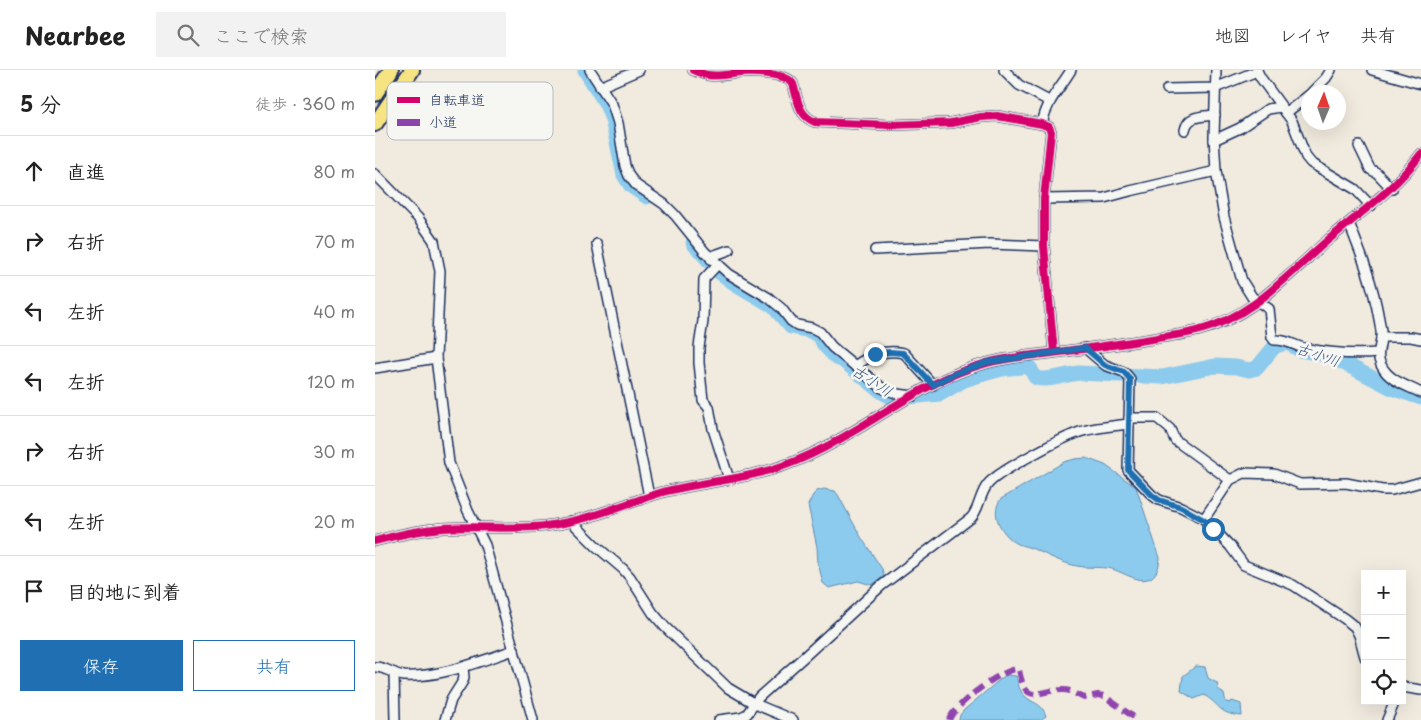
<!DOCTYPE html>
<html lang="ja">
<head>
<meta charset="utf-8">
<style>
  body { margin:0; font-family:"Playpen Sans","Klee One",sans-serif; background:#f2f2f2; color:#222 }
  .controls { position:absolute; right:15px; bottom:15px; display:grid; overflow:hidden; border-radius:0px; box-shadow:0 5px 20px #0002 }
  .controls button { width:45px; height:45px; display:grid; place-items:center; padding:0; border:0; border-bottom:1px solid #e0e0e0; background:#fff; color:#222; font:25px sans-serif }
  .compass { position:absolute; left:926px; top:15px; width:45px; height:45px; border-radius:50%; background:#fff; box-shadow:0 5px 20px #0002; rotate:2deg }
  .stop { position:absolute; width:15px; height:15px; margin:-11px; border:4px solid #1f6fb2; border-radius:50%; background:#fff }
  .stop.end { background:#1f6fb2; border-color:#fff; box-shadow:0 1px 5px #0008 }
  .list { margin:0; padding:0; list-style:none }
  h2 { display:flex; justify-content:space-between; align-items:center; height:65px; margin:0; padding:0 20px; font-size:21px }
  h2 small { font-size:16px; font-weight:400; color:#767676 }
  .list li { display:grid; grid-template-columns:32px 1fr auto; gap:15px; align-items:center; box-sizing:border-box; height:70px; padding:0 20px; border-top:1px solid #e0e0e0 }
  .list b { display:block; font-size:19px; white-space:nowrap }
  .list em { font-size:16px; font-style:normal; color:#767676 }
  .actions { display:flex; gap:10px; padding:15px 20px }
  .actions a { flex:1; padding:11px 0; border:1px solid #1f6fb2; border-radius:0px; text-align:center; font-size:18px; color:#1f6fb2 }
  .actions .main { background:#1f6fb2; color:#fff }
  .icon { flex:none; width:28px; height:28px; fill:none; stroke:currentColor; stroke-width:2; stroke-linecap:round; stroke-linejoin:round }
  .map { position:relative; flex:none; width:1046px; height:650px; overflow:hidden }
  header { display:flex; align-items:center; gap:30px; box-sizing:border-box; height:70px; padding:0 25px; background:#fff; border-bottom:1px solid #e0e0e0 }
  header strong { font-size:24px }
  nav { display:flex; gap:28px; margin-inline-start:auto; font-size:18px }
  .search { width:350px; height:45px; background:#f2f2f2; display:flex; align-items:center; gap:12px; box-sizing:border-box; padding:0 18px; border-radius:0px; color:#767676; font-size:19px }
  main { display:flex }
  aside { flex:1; background:#fff }
  .map>svg:first-child { display:block }
  .water { fill:#8ccbed; stroke:#5f8db4 }
  .lines { fill:none; stroke-linecap:round; stroke-linejoin:round }
  .river { stroke:#8ccbed; stroke-width:15 }
  .minor-casing { stroke:#1b2f5e; stroke-width:12 }
  .highway-casing { stroke:#1b2f5e; stroke-width:18 }
  .minor { stroke:#f6f6f2; stroke-width:9 }
  .highway { stroke:#f6e381; stroke-width:14 }
  .quiet { stroke:#8e44ad; stroke-width:6; stroke-dasharray:12 6; stroke-linecap:butt }
  .cycleway-casing { stroke:#f6f6f2; stroke-width:11 }
  .cycleway { stroke:#d6006c; stroke-width:8 }
  .route { stroke:#1f6fb2; stroke-width:6 }
  .labels { text-anchor:middle; stroke-width:5; stroke-linejoin:round; paint-order:stroke }
  .water-label { font-size:15px; font-style:italic; fill:#375682; stroke:#f6f6f2 }
  .key { fill:#f6f6f2; stroke:#b4bac6; stroke-width:1 }
  .key-label { font-size:14px; fill:#1b2f5e }
</style>
</head>
<body>
<header>
<strong>Nearbee</strong>
<div class="search"><svg class="icon" aria-label="search" viewBox="0 0 24 24"><circle cx="10" cy="10" r="6"/><path d="M15 15l6 6"/></svg>ここで検索</div>
<nav><a>地図</a><a>レイヤ</a><a>共有</a></nav>
</header>
<main>
<aside>
<h2>5 分<small>徒歩 · 360 m</small></h2>
<ul class="list">
<li><svg class="icon" aria-label="ahead" viewBox="0 0 24 24"><path d="M12 20V5M6 11l6-6 6 6"/></svg><div><b>直進</b></div><em>80 m</em></li>
<li><svg class="icon" aria-label="right" viewBox="0 0 24 24"><path d="M7 20v-9h11M14 6l5 5-5 5"/></svg><div><b>右折</b></div><em>70 m</em></li>
<li><svg class="icon" aria-label="left" viewBox="0 0 24 24"><path d="M17 20v-9H6M10 6l-5 5 5 5"/></svg><div><b>左折</b></div><em>40 m</em></li>
<li><svg class="icon" aria-label="left" viewBox="0 0 24 24"><path d="M17 20v-9H6M10 6l-5 5 5 5"/></svg><div><b>左折</b></div><em>120 m</em></li>
<li><svg class="icon" aria-label="right" viewBox="0 0 24 24"><path d="M7 20v-9h11M14 6l5 5-5 5"/></svg><div><b>右折</b></div><em>30 m</em></li>
<li><svg class="icon" aria-label="left" viewBox="0 0 24 24"><path d="M17 20v-9H6M10 6l-5 5 5 5"/></svg><div><b>左折</b></div><em>20 m</em></li>
<li><svg class="icon" aria-label="arrive" viewBox="0 0 24 24"><path d="M6 21V4h12l-3 4 3 4H6"/></svg><div><b>目的地に到着</b></div></li>
</ul>
<div class="actions"><a class="main">保存</a><a>共有</a></div>
</aside>
<div class="map">
<svg width="1046" height="650" viewBox="0 0 1046 650">
  <rect width="100%" height="100%" fill="#f1eade"/>
  <filter id="ink" filterUnits="userSpaceOnUse"><feTurbulence type="fractalNoise" baseFrequency=".02" numOctaves="2"/><feDisplacementMap in="SourceGraphic" scale="10" xChannelSelector="R" yChannelSelector="G"/><feConvolveMatrix kernelMatrix="1 2 1 2 8 2 1 2 1" color-interpolation-filters="sRGB"/></filter>
  <g filter="url(#ink)">
    <g class="water">
      <path d="M711,388L730,395L761,417L785,488C784,497 782,506 773,509C762,513 745,500 733,498C723,497 713,498 702,496C686,493 671,484 656,478C650,476 643,475 638,471C625,461 615,443 626,429L689,392L700,389Z"/>
      <path d="M449,419L460,421L463,425L486,467L507,499L509,506L497,515L483,511L454,518L448,513L443,493L442,477L433,435L438,425L442,421Z"/>
      <path d="M821,596L830,597L833,608L842,613L843,619L849,624L851,632L855,633L857,631L866,634L867,646C843,644 847,636 829,625L819,629L806,621L808,606Z"/>
      <path d="M632,605L641,606C643,613 644,620 649,625C657,634 667,632 671,646L665,650H584L585,645L589,640L628,607Z"/>
    </g>
    <g class="lines">
      <g class="river">
        <path d="M210,0L231,34L237,49L249,105L256,116L272,127"/>
        <path d="M318,173L344,202L359,213L398,236L416,257L435,261L441,264L446,269L449,275L461,288L467,290L507,322L516,327L521,328L565,324L589,310L605,305L627,299L654,296L660,307C668,313 692,304 704,303L787,307L840,296L861,297L874,300L882,298L900,276L912,273L925,280L953,285L1019,319L1046,328"/>
      </g>
      <g class="minor-casing">
        <g id="minor">
          <path d="M215,0L237,34L243,53L250,96L254,106L261,115L289,134L300,145L330,182L354,204L394,228L406,238L416,251L422,255L437,258L445,262L457,277L507,318L523,324L538,326"/>
          <path d="M318,0C323,2 328,4 333,5C344,7 355,4 365,3C378,2 412,3 418,14C423,30 423,45 440,52L515,55L576,53L606,47L622,46L667,54L674,57L676,62L669,129V176L679,282"/>
          <path d="M629,0L644,15L674,31"/>
          <path d="M882,0L885,7L917,51L931,87L936,93L980,119L996,136"/>
          <path d="M997,0L1046,14"/>
          <path d="M225,17L264,0"/>
          <path d="M792,19L840,18L882,1"/>
          <path d="M937,22L951,8L956,0"/>
          <path d="M911,43L934,25"/>
          <path d="M667,54C672,30 684,20 696,0"/>
          <path d="M810,60C813,45 826,47 840,45"/>
          <path d="M839,70L865,58L893,39L906,37"/>
          <path d="M984,76L995,99L1002,103L1017,119"/>
          <path d="M841,101L849,147L867,211L877,227L894,239L897,267L899,270C913,269 920,277 933,279C955,283 980,285 1003,283"/>
          <path d="M0,104L43,148L59,171L65,201L61,288L74,393L93,441L110,475L158,650"/>
          <path d="M669,129L729,128L755,121L841,101L839,67L841,0"/>
          <path d="M974,153C987,186 998,214 1004,249C1005,255 1007,262 1006,268C1005,278 1001,285 1006,295C1014,311 1031,315 1046,323"/>
          <path d="M222,174L274,426"/>
          <path d="M500,180L615,174L669,176"/>
          <path d="M336,189L340,185L354,180"/>
          <path d="M343,194L329,209L328,251L324,277V293L328,330L334,337L338,359L354,409"/>
          <path d="M1006,267H1036L1046,269"/>
          <path d="M710,278L730,295L749,302L755,309L753,400L777,425L784,430L806,437L829,449L855,476L869,495L918,515L970,549L980,557L984,565L990,587"/>
          <path d="M480,296C495,285 510,279 529,283L558,315"/>
          <path d="M0,298L61,288"/>
          <path d="M754,348H782L795,359L800,370L855,410"/>
          <path d="M829,449L855,410L869,403L899,404L925,414L971,413L1007,420H1017L1046,412"/>
          <path d="M196,451L221,476L248,499L255,507L278,543L290,557L353,618L380,634L418,650"/>
          <path d="M0,471C22,465 45,460 68,458C104,455 142,461 177,455C215,450 251,433 288,422C323,413 360,410 395,400C473,378 533,314 612,293C630,288 649,286 668,284C708,279 749,274 788,267C800,265 811,264 822,261C879,246 910,207 953,170C987,141 1018,121 1046,84"/>
          <path d="M0,597C11,597 19,605 29,606C64,608 106,591 139,580"/>
          <path d="M19,603L20,650"/>
          <path d="M1027,617L1046,620"/>
          <path d="M70,650L76,630L88,611L89,607L88,598"/>
          <path d="M344,650L366,647L372,644L384,627L430,586L506,516L596,448C605,438 604,425 613,414C624,401 690,366 708,361C723,357 738,356 754,354"/>
          <path d="M1012,650L1020,631"/>
        </g>
      </g>
      <g class="highway-casing">
        <g id="highway">
          <path d="M0,24L16,0"/>
          <path d="M0,54L37,0"/>
        </g>
      </g>
      <use href="#minor" class="minor"/>
      <use href="#highway" class="highway"/>
      <path class="quiet" d="M574,650C579,635 627,599 642,599L644,600C651,637 662,620 687,620C695,619 702,625 709,628L723,625L729,626L763,650"/>
      <g class="cycleway-casing">
        <g id="cycleway">
          <path d="M318,0C323,2 328,4 333,5C344,7 355,4 365,3C378,2 412,3 418,14C423,30 423,45 440,52L515,55L576,53L606,47L622,46L667,54L674,57L676,62L669,129V176L679,282"/>
          <path d="M0,471C22,465 45,460 68,458C104,455 142,461 177,455C215,450 251,433 288,422C323,413 360,410 395,400C473,378 533,314 612,293C630,288 649,286 668,284C708,279 749,274 788,267C800,265 811,264 822,261C879,246 910,207 953,170C987,141 1018,121 1046,84"/>
        </g>
      </g>
      <use href="#cycleway" class="cycleway"/>
    </g>
  </g>
  <g class="lines" filter="url(#ink)">
    <path class="route" d="M500,284L515,282L528,283L558,315L579,304L613,292L710,278L730,295L749,302L755,309L753,400L777,425L784,430L806,437L829,450L838,459"/>
  </g>
  <g class="labels">
    <g class="water-label">
      <text transform="translate(943 285) rotate(19)" y="5">古小川</text>
      <text transform="translate(497 311) rotate(33)" y="5">古小川</text>
    </g>
  </g>
  <rect x="12" y="12" width="166" height="58" rx="8" class="key"/>
  <rect x="22" y="27" width="23" height="6" fill="#d6006c"/>
  <rect x="22" y="49" width="23" height="7" fill="#8e44ad"/>
  <g class="key-label">
    <text x="54" y="35">自転車道</text>
    <text x="54" y="57">小道</text>
  </g>
</svg>
<div class="controls">
<button>+</button>
<button>−</button>
<button><svg class="icon" aria-label="locate" viewBox="0 0 24 24"><circle cx="12" cy="12" r="6"/><path d="M12 2v4M12 18v4M2 12h4M18 12h4"/></svg></button>
</div>
<svg class="compass" viewBox="-18 -18 36 36"><path d="M0-13l5 13h-10z" fill="#e53935"/><path d="M0 13l5-13h-10z" fill="#767676"/></svg>
<div class="stop" style="left:838px;top:459px"></div>
<div class="stop end" style="left:500px;top:284px"></div>
</div>
</main>
</body>
</html>
